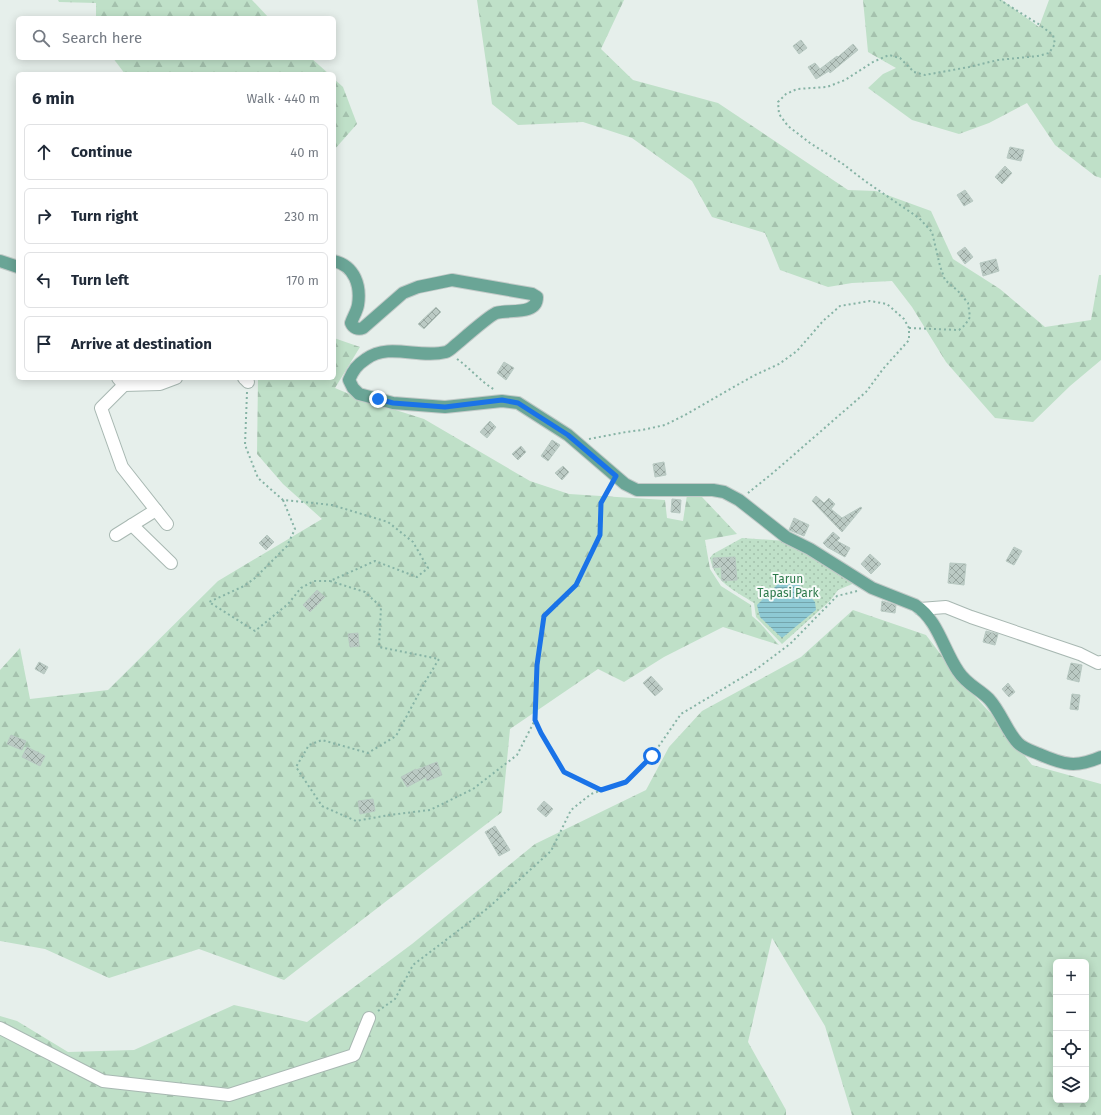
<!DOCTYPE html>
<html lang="en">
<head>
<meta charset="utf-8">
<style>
  body { margin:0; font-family:"Fira Sans",sans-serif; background:#f2f2f3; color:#1f2937 }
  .controls { position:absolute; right:12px; bottom:12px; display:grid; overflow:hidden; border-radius:6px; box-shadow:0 2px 10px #0003 }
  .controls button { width:36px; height:36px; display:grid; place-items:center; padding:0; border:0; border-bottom:1px solid #e0e1e3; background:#fff; color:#1f2937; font:20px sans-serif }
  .stop { position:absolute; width:12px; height:12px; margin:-9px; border:3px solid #1a73e8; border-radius:50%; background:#fff }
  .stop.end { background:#1a73e8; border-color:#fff; box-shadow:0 1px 4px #0008 }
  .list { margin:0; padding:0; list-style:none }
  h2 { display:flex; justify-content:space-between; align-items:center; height:52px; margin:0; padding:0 16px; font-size:17px }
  h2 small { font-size:13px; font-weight:400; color:#747a83 }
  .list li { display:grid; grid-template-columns:26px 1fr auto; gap:12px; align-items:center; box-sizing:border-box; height:56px; margin:0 8px 8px; padding:0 8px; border:1px solid #e0e1e3; border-radius:6px }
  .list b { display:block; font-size:15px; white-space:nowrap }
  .list em { font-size:13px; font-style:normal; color:#747a83 }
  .icon { flex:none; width:22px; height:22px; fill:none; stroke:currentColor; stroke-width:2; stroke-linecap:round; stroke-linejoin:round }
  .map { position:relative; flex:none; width:1101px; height:1115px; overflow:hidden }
  .search { position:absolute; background:#fff; box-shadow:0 2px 10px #0003; left:16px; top:16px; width:320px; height:44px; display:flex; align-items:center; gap:10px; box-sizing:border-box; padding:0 14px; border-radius:6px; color:#747a83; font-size:15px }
  .panel { position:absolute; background:#fff; box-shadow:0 2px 10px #0003; left:16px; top:72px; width:320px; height:308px; border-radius:6px }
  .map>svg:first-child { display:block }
  .green { fill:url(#green-dots) }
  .forest { fill:url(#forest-firs); fill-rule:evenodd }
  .water { fill:url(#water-rules) }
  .building { fill:url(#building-cross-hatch); stroke:#b8c9c2 }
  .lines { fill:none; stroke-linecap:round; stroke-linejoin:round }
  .minor-casing { stroke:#a8b8b2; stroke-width:14 }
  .major-casing { stroke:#c2cac8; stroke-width:14 }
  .path { stroke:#86b3a5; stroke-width:2; stroke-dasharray:2 3; stroke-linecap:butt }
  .minor { stroke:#fff; stroke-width:12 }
  .major { stroke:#6aa596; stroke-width:12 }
  .route { stroke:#1a73e8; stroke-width:5 }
  .labels { text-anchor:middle; stroke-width:4; stroke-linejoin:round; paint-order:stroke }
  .park-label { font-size:12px; fill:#2d7a4b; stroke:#f7fbf9 }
</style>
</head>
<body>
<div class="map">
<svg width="1101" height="1115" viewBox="0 0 1101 1115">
  <defs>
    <pattern id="green-dots" width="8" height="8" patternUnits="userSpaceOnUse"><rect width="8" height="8" fill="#bfe0c8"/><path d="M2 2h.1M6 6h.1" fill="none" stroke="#a4c1ad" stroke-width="1.8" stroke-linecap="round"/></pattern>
    <pattern id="forest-firs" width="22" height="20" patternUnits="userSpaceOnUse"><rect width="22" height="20" fill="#bfe0c8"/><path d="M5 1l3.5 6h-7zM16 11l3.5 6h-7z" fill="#a4c1ad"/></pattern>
    <pattern id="water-rules" width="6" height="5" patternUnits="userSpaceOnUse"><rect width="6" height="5" fill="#8ec9d4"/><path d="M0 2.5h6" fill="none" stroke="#74a5ad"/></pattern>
    <pattern id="building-cross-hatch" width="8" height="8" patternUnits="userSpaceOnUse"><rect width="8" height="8" fill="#bbcac4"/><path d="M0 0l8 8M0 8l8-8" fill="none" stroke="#98a6a0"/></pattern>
  </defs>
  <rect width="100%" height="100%" fill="#e6efeb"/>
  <path class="green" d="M742,538L786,541L857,582L838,590L830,601L782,644L756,617L754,603C734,590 715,583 710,558L713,554Z"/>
  <g class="forest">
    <path d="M58,0H252L269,18H96V3L59,2Z"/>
    <path d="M477,0H624L601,49L633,80L718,103L848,190L876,191L931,211L953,259L1000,289L1045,327L1091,320L1099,275H1101V360L1070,386L1033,422L995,418L946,362L912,307L892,281L852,283L828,287L780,270L765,233L712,217L692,181L632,138L583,122L518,125L492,104Z"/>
    <path d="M863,0H1002L1039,27L1049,0H1101V178L1095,176L1055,145L1027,103L989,123L959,134L912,120L868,88L883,74L896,68L868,52Z"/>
    <path d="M113,58H311L329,74H125Z"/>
    <path d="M334,79L343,87L357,124L334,150Z"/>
    <path d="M334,338L360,347L335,388L361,399L424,419L530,481L569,494L665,500L667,518L683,521L687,495L702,497L737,534L705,540L710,569L721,586L751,605L752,616L760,623L779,645L723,627L664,657L624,682L598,669L510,729L502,812L284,980L199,949L109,978L45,949L0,941V670L20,648L30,699L108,690L218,581L322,519L283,484L257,454L258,378H334Z"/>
    <path d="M853,610L926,635L960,680L994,717L1032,765L1101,784V1115H852L825,1026L772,938L748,1042L786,1110V1115H0V1016L17,1021L68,1052L134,1050L234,1005L307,1022L412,944L535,844L646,790L669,747L702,711L801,657ZM1056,962H1086V1100H1056Z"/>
  </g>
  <path class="water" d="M794,579L815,602L816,610L782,638L760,617L757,605L780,582Z"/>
  <g class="building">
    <path d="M801,40L807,48L799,54L793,46Z"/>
    <path d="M853,44L858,50L830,73L829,71L816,79L808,67L815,63L820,69L837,56L838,57Z"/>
    <path d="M1010,147L1024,150L1021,161L1007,158Z"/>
    <path d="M1005,166L1012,173L1002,184L995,177Z"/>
    <path d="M965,190L973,201L964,206L957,195Z"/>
    <path d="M965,247L973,257L965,264L957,253Z"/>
    <path d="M996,259L999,271L983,276L980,263Z"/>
    <path d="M436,307L441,312L424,329L418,324Z"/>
    <path d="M504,362L514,368L506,380L497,373Z"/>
    <path d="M490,421L496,427L487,438L480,432Z"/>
    <path d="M552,440L560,445L548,461L541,456Z"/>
    <path d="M521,446L526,452L518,460L512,454Z"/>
    <path d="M664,462L666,475L655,477L653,464Z"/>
    <path d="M563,466L569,472L562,480L555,473Z"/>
    <path d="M816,496L824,503L829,498L835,504L831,509L842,518L861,507L862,508L842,532L812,501Z"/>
    <path d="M672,499L681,500L680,513L671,512Z"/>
    <path d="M794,518L809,525L804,536L789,530Z"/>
    <path d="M833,532L840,538L837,541L850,548L845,557L827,547L823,543Z"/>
    <path d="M267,535L274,542L266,550L259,543Z"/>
    <path d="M1014,547L1022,551L1014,565L1006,561Z"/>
    <path d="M870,554L881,564L871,574L861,564Z"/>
    <path d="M735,557L737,580L722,581L721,567L713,568V558Z"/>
    <path d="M950,563L966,564L964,585L948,583Z"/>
    <path d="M317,590L325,597L310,612L303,605Z"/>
    <path d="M882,601L896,605L895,613L881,611Z"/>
    <path d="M986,631L998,634L995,645L983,642Z"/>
    <path d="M358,633L359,646L350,647L348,634Z"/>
    <path d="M39,662L48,667L44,674L35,669Z"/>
    <path d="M1071,663L1082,665L1079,682L1067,679Z"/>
    <path d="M651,676L663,689L655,696L643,683Z"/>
    <path d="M1008,683L1015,692L1009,697L1002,689Z"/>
    <path d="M1072,694L1080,695L1078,710L1070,709Z"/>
    <path d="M11,735L26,741L22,750L7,744Z"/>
    <path d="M27,747L45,756L40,766L22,757Z"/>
    <path d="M437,762L442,775L427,781L426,777L407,787L401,777L416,769V770Z"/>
    <path d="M373,799L375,811L360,814L358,801Z"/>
    <path d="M544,801L553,809L546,817L537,809Z"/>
    <path d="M495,826L510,850L499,856L485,832Z"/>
  </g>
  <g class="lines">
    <g class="minor-casing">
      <g id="minor">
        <path d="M118,378L124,385L101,408L122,467L167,524"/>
        <path d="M244,378L248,382"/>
        <path d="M124,385L160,384L176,378"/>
        <path d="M132,525L171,563"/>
        <path d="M116,535L156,510"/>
        <path d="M920,609L946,607L971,617L1080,654L1098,663L1101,662"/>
        <path d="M0,1028L103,1081L229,1095L354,1055L369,1018"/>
      </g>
    </g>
    <g class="major-casing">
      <g id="major">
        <path d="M0,261L18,267"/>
        <path d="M334,261C355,266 361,286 358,305C357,311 353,317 351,323C353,328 358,330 363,328L403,293L418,287L452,280L532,294L537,297C537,316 508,309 496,313C489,316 465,337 458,343C454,346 450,351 446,352C419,359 389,342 366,359C357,365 353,370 349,380L353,388L359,394L393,403L445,407L502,401L518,403L568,435L625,484L637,490H713L724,492L739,500L786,537L810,549L872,588L915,605C938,620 943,649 958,671C967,685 978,688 989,699C1001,712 1007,732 1018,743C1024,749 1032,751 1039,754C1064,765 1076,768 1101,757"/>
      </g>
    </g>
    <g class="path">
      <path d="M909,328L959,330L965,325L970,317L968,303L958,291L945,280L940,266L932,232L919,218L865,181L843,164L810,143L788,126L779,114L778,102L786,94L797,89L827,87L845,80L873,62L889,55L900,58L914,72L925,75L969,67L998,60L1038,56L1049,53L1055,44L1053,35L1040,25L1000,0"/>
      <path d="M457,359C470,368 481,382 495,390"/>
      <path d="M247,392L245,445L258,478L283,500L332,505L388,522L413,542L428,568L417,577L375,561L330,581L365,592L381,607L379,647L439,659L425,682L396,736L368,753L322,740L309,745L296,767L322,806L356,821L389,815L430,810L473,789L517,755L535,720L541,733L564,772L601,791"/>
      <path d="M589,439L626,432L642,430L665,425L685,415L753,376L779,364L797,351L823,321L840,306L870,301L887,304L904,319L909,328V340L883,369L866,392L774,472L748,493"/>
      <path d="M283,500L295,529L287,546L255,578L244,586L209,602L255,631L288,604L301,588L314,581H330"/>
      <path d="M535,720L537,665L544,616L576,585L600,535L601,503L611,485"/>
      <path d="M378,1011L395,999L413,965L488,908L551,851L571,810L591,794L626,782L652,756L681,714L758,668L790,644L837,596L857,591"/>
    </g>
    <use href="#minor" class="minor"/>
    <use href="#major" class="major"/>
  </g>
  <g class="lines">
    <path class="route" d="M378,399L393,403L445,407L502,400L518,403L568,435L616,476L601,503L600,535L576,585L544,616L537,665L535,720L541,733L564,772L601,790L626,782L652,756"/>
  </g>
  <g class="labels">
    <g class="park-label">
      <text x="788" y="583">Tarun<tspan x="788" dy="14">Tapasi Park</tspan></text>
    </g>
  </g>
</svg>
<div class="controls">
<button>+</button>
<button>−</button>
<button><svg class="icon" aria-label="locate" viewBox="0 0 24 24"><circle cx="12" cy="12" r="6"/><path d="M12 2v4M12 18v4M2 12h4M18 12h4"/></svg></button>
<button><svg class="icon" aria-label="layers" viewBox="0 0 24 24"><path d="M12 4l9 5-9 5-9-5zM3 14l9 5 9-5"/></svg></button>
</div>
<div class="stop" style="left:652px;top:756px"></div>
<div class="stop end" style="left:378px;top:399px"></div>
<div class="search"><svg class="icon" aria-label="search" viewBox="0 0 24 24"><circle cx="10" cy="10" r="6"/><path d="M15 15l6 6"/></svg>Search here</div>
<section class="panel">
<h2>6 min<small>Walk · 440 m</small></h2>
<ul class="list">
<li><svg class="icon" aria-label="ahead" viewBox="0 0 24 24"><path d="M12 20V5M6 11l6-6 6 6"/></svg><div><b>Continue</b></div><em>40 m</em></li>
<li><svg class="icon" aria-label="right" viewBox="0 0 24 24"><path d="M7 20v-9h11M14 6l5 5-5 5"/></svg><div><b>Turn right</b></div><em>230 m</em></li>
<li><svg class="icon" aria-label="left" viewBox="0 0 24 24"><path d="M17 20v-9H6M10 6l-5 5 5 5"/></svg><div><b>Turn left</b></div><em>170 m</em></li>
<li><svg class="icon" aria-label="arrive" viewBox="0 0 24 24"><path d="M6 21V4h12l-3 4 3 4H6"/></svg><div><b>Arrive at destination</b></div></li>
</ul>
</section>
</div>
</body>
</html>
